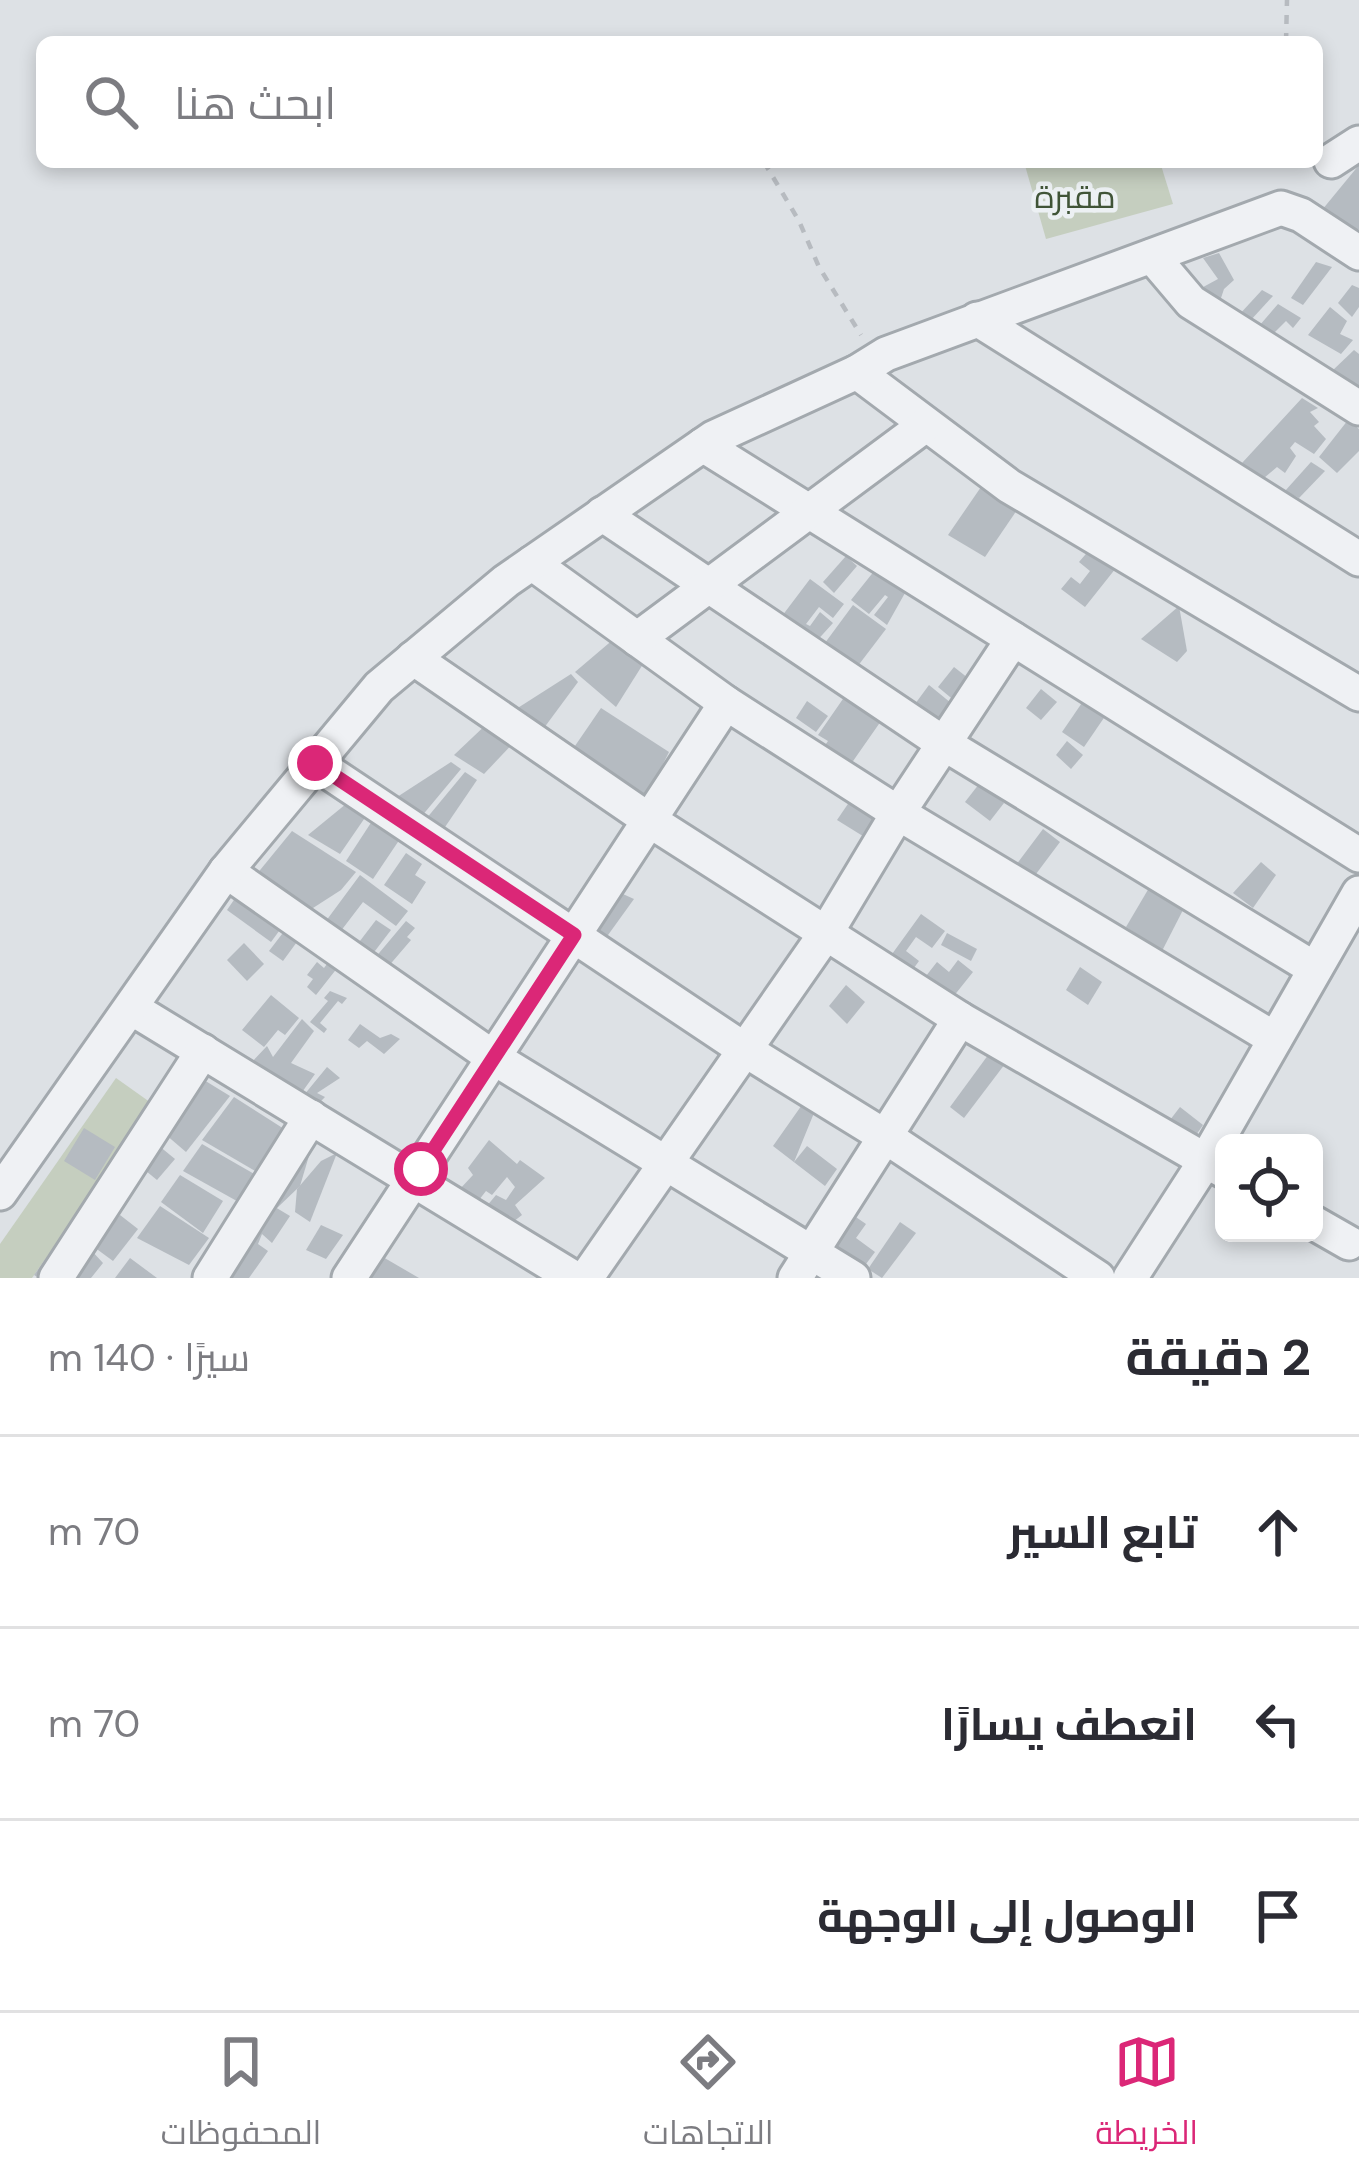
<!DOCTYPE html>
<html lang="ar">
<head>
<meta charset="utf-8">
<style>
  body { margin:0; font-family:"DM Sans",Cairo,sans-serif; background:#f2f2f3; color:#2b2b33; direction:rtl }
  .controls { position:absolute; right:36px; bottom:36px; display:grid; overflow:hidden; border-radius:18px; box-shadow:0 6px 18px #0003 }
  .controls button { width:108px; height:108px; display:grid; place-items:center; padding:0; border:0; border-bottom:3px solid #e1e1e2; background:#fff; color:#2b2b33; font:60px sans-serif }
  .stop { position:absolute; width:36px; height:36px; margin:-27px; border:9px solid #db2777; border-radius:50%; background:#fff }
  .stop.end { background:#db2777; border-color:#fff; box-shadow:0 3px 12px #0008 }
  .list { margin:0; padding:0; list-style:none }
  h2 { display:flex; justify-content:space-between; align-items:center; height:156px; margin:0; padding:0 48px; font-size:51px }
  h2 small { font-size:39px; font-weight:400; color:#7c7c81 }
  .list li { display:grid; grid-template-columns:78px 1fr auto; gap:36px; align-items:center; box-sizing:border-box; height:192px; padding:0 48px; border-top:3px solid #e1e1e2 }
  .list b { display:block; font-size:45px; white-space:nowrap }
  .list em { font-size:39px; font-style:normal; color:#7c7c81 }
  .icon { flex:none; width:66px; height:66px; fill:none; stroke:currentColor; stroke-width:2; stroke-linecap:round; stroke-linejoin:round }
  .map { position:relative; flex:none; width:1359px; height:1278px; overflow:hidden; direction:ltr }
  .search { position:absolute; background:#fff; box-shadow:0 6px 18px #0003; left:36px; right:36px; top:36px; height:132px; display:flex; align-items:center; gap:30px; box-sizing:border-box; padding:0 42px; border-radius:18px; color:#7c7c81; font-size:45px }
  .sheet { height:732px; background:#fff }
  nav { display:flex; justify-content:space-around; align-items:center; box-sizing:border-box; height:168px; border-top:3px solid #e1e1e2; background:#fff; font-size:33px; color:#7c7c81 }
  nav a { display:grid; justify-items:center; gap:6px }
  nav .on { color:#db2777 }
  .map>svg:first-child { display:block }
  .green { fill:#c5cebf }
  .building { fill:#b5bbc1 }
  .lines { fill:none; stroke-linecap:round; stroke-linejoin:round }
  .minor-casing { stroke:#a3a9ae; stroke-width:39 }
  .path { stroke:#b7bbc0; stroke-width:4.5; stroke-dasharray:9 9; stroke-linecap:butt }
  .minor { stroke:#eff1f4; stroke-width:33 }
  .route { stroke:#db2777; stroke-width:15 }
  .labels { text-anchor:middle; stroke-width:9; stroke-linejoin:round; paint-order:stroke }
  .park-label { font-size:33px; fill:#405437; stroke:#ecf0f3 }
</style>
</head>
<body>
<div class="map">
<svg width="1359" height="1278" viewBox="0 0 1359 1278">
  <rect width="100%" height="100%" fill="#dde1e5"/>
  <g class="green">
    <path d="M1024,162H1160L1173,204L1046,239Z"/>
    <path d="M116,1078L154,1105L32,1278H0V1244Z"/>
  </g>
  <g class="building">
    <path d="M1359,165V229L1356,232L1322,210Z"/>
    <path d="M1219,253L1234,280L1224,289L1219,304L1194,292L1218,279L1203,258Z"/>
    <path d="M1316,262L1332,267L1303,305L1291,298Z"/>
    <path d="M1352,285L1359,288V307L1352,317L1338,303Z"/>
    <path d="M1262,290L1273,296L1250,321L1238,316Z"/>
    <path d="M1278,304L1301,318L1293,328L1286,321L1267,340L1253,333Z"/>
    <path d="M1330,307L1347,321L1340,334L1353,340L1341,354L1308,335Z"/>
    <path d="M1354,350L1359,354V386L1332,371Z"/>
    <path d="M1302,398L1318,408L1310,412L1319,422L1314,426L1326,439L1314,454L1295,442L1290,448L1296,456L1285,473L1277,467L1264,478L1242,463Z"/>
    <path d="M1348,420L1359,429V451L1337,473L1319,457Z"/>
    <path d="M1311,462L1325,471L1299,498L1285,491Z"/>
    <path d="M981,487L1017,510L985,557L948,535Z"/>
    <path d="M1091,548L1116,568L1085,607L1061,589L1071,577L1080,584L1090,571L1079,562Z"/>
    <path d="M846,556L857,566L834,593L823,582Z"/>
    <path d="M875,570L905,593L887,625L874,615L888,597L885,595L869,614L851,600Z"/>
    <path d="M810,579L844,604L833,618L819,607L806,624L810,626L820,612L833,623L813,645L779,620Z"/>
    <path d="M853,605L886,629L854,671L822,647Z"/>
    <path d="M1179,606L1187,651L1177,662L1141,639Z"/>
    <path d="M615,638L645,661L616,707L575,672Z"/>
    <path d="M954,667L973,682L956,702L938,687Z"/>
    <path d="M571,674L578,682L541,732L513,711Z"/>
    <path d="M929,685L951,703L936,721L915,704Z"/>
    <path d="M1041,689L1057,702L1041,720L1026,708Z"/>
    <path d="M845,696L881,721L851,764L836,753L832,759L821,751L828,741L818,735Z"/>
    <path d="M1086,697L1108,712L1084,747L1062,732Z"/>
    <path d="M807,701L828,716L816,732L796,718Z"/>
    <path d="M601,708L669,752L644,802L564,762Z"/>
    <path d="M492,719L517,739L484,774L454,755Z"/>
    <path d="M1067,741L1083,755L1071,769L1056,755Z"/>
    <path d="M451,762L461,769L421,817L394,799Z"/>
    <path d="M465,772L477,780L443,830L426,819Z"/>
    <path d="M979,784L1004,803L990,821L965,802Z"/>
    <path d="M357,795L373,806L340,854L308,835Z"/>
    <path d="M852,798L878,812L866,838L837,820Z"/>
    <path d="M378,812L406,830L373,879L346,861Z"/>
    <path d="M1043,829L1060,842L1030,882L1013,869Z"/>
    <path d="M292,831L356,872L341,890L313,908L293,911L252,880Z"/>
    <path d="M406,853L422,864L415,875L426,882L412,904L384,885Z"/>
    <path d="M1261,862L1276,875L1253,908L1233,893Z"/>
    <path d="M360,875L408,911L396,926L363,902L337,936L323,925Z"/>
    <path d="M1149,888L1183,910L1162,951L1126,927Z"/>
    <path d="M614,890L634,899L603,942L588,930Z"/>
    <path d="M240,891L285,923L271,942L227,910Z"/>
    <path d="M921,914L945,931L932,948L916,937L906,951L919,961L908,976L887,961Z"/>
    <path d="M376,920L391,930L365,964L350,954Z"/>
    <path d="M406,921L415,928L407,937L411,940L381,975L369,965Z"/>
    <path d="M289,925L302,935L283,961L269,951Z"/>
    <path d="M947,933L977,949L971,961L941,945Z"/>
    <path d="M244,943L264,964L247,981L227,960Z"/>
    <path d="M330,960L338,967L316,995L307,987L313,979L307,975L317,962L324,968Z"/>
    <path d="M958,960L973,972L953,997L926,976L937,962L949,972Z"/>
    <path d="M1080,967L1102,982L1088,1005L1066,990Z"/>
    <path d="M846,985L865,1002L847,1024L829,1006Z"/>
    <path d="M330,991L347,998L342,1004L338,1001L320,1023L327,1029L324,1033L310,1022L328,1001L324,998Z"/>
    <path d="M271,995L299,1018L285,1035L278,1030L264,1047L242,1030Z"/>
    <path d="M302,1019L314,1031L291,1063L315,1074L300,1095L251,1063L267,1046L273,1057Z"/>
    <path d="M360,1024L380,1038L391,1034L400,1039L384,1054L367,1041L359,1048L348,1040Z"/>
    <path d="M994,1047L1011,1056L964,1118L950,1107Z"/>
    <path d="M327,1067L340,1078L317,1093L325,1097L320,1102L304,1095Z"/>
    <path d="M199,1077L230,1096L186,1152L151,1122Z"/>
    <path d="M234,1097L292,1134L262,1175L202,1140Z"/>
    <path d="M804,1102L814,1113L794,1162L807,1146L837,1169L825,1186L773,1146Z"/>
    <path d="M1180,1107L1203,1125L1194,1138L1170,1120Z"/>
    <path d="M84,1128L115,1147L95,1180L64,1161Z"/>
    <path d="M314,1139L300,1186L277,1208L270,1188Z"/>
    <path d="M489,1140L517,1164L520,1160L545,1178L515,1205L522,1215L509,1225L486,1207L496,1195L506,1200L515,1187L507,1177L492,1195L486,1191L475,1205L458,1191L473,1175L468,1168Z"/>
    <path d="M153,1141L175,1159L157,1180L135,1162Z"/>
    <path d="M202,1144L263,1179L244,1205L183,1171Z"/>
    <path d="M337,1153L310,1222L295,1212L297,1189L321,1161Z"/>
    <path d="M180,1175L223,1201L203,1233L161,1202Z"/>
    <path d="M260,1198L290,1216L272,1243L262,1234L258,1244L268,1251L249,1278H217L248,1234L253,1241Z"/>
    <path d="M160,1206L209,1238L189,1265L137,1238Z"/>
    <path d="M847,1211L866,1224L856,1238L875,1252L863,1268L826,1241Z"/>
    <path d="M120,1215L138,1229L113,1261L94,1247Z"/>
    <path d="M900,1222L916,1233L882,1278L868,1269Z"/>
    <path d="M321,1225L343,1235L326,1259L306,1250Z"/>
    <path d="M77,1235L103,1263L91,1278H39L34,1275L57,1243L67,1250Z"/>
    <path d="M376,1253L419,1278H361Z"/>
    <path d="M130,1258L157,1278H115Z"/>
  </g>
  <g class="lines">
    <g class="minor-casing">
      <g id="minor">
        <path d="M1331,161L1359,143"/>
        <path d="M1152,256L1191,302L1359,408"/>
        <path d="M977,319L1359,559"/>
        <path d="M857,372L1009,486L1359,694"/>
        <path d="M703,445L1359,855"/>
        <path d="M602,514L943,743L1315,969"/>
        <path d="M532,563L726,703L898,813L1275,1039"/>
        <path d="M637,639L924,426"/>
        <path d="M413,658L649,820L960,1019L1224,1171"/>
        <path d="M315,763L745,1050L886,1137L1098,1278"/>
        <path d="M226,871L494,1058L853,1278"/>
        <path d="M133,1009L574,1278"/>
        <path d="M0,1193L226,871L379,687L506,581L713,438L857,372L886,354L1281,208L1301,215L1359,253"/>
        <path d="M1314,1223L1349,1243"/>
        <path d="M56,1278L203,1051"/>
        <path d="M210,1278L311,1117"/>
        <path d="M349,1278L726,703"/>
        <path d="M586,1278L826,933L898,813L1013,639"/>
        <path d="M795,1278L960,1019"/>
        <path d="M1130,1278L1206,1160L1359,893"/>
      </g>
    </g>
    <g class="path">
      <path d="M1286,42L1287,0"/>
      <path d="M764,162L799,221L819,267L861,335"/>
    </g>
    <use href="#minor" class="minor"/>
  </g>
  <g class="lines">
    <path class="route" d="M315,763L574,935L421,1169"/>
  </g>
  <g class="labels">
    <g class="park-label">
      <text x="1075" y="208">مقبرة</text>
    </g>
  </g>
</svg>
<div class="controls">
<button><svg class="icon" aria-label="locate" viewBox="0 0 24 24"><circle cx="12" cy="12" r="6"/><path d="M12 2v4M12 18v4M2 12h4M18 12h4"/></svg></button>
</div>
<div class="stop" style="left:421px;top:1169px"></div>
<div class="stop end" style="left:315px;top:763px"></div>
<div class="search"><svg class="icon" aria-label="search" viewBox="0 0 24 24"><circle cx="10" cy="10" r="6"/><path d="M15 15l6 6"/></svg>ابحث هنا</div>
</div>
<section class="sheet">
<h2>2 دقيقة<small>سيرًا · 140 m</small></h2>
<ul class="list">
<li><svg class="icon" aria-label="ahead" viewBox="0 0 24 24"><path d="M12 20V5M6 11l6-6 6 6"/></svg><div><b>تابع السير</b></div><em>70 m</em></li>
<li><svg class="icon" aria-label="left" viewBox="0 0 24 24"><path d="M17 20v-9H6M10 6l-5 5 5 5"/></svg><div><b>انعطف يسارًا</b></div><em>70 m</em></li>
<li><svg class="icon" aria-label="arrive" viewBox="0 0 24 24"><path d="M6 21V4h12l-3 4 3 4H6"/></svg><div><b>الوصول إلى الوجهة</b></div></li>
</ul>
</section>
<nav>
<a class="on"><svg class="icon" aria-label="map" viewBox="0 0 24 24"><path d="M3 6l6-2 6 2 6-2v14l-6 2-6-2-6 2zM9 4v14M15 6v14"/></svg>الخريطة</a>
<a><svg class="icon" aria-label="directions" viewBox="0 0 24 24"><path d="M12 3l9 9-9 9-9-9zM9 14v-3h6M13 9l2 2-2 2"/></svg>الاتجاهات</a>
<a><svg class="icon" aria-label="saved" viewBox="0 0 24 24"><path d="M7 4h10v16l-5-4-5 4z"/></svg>المحفوظات</a>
</nav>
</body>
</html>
